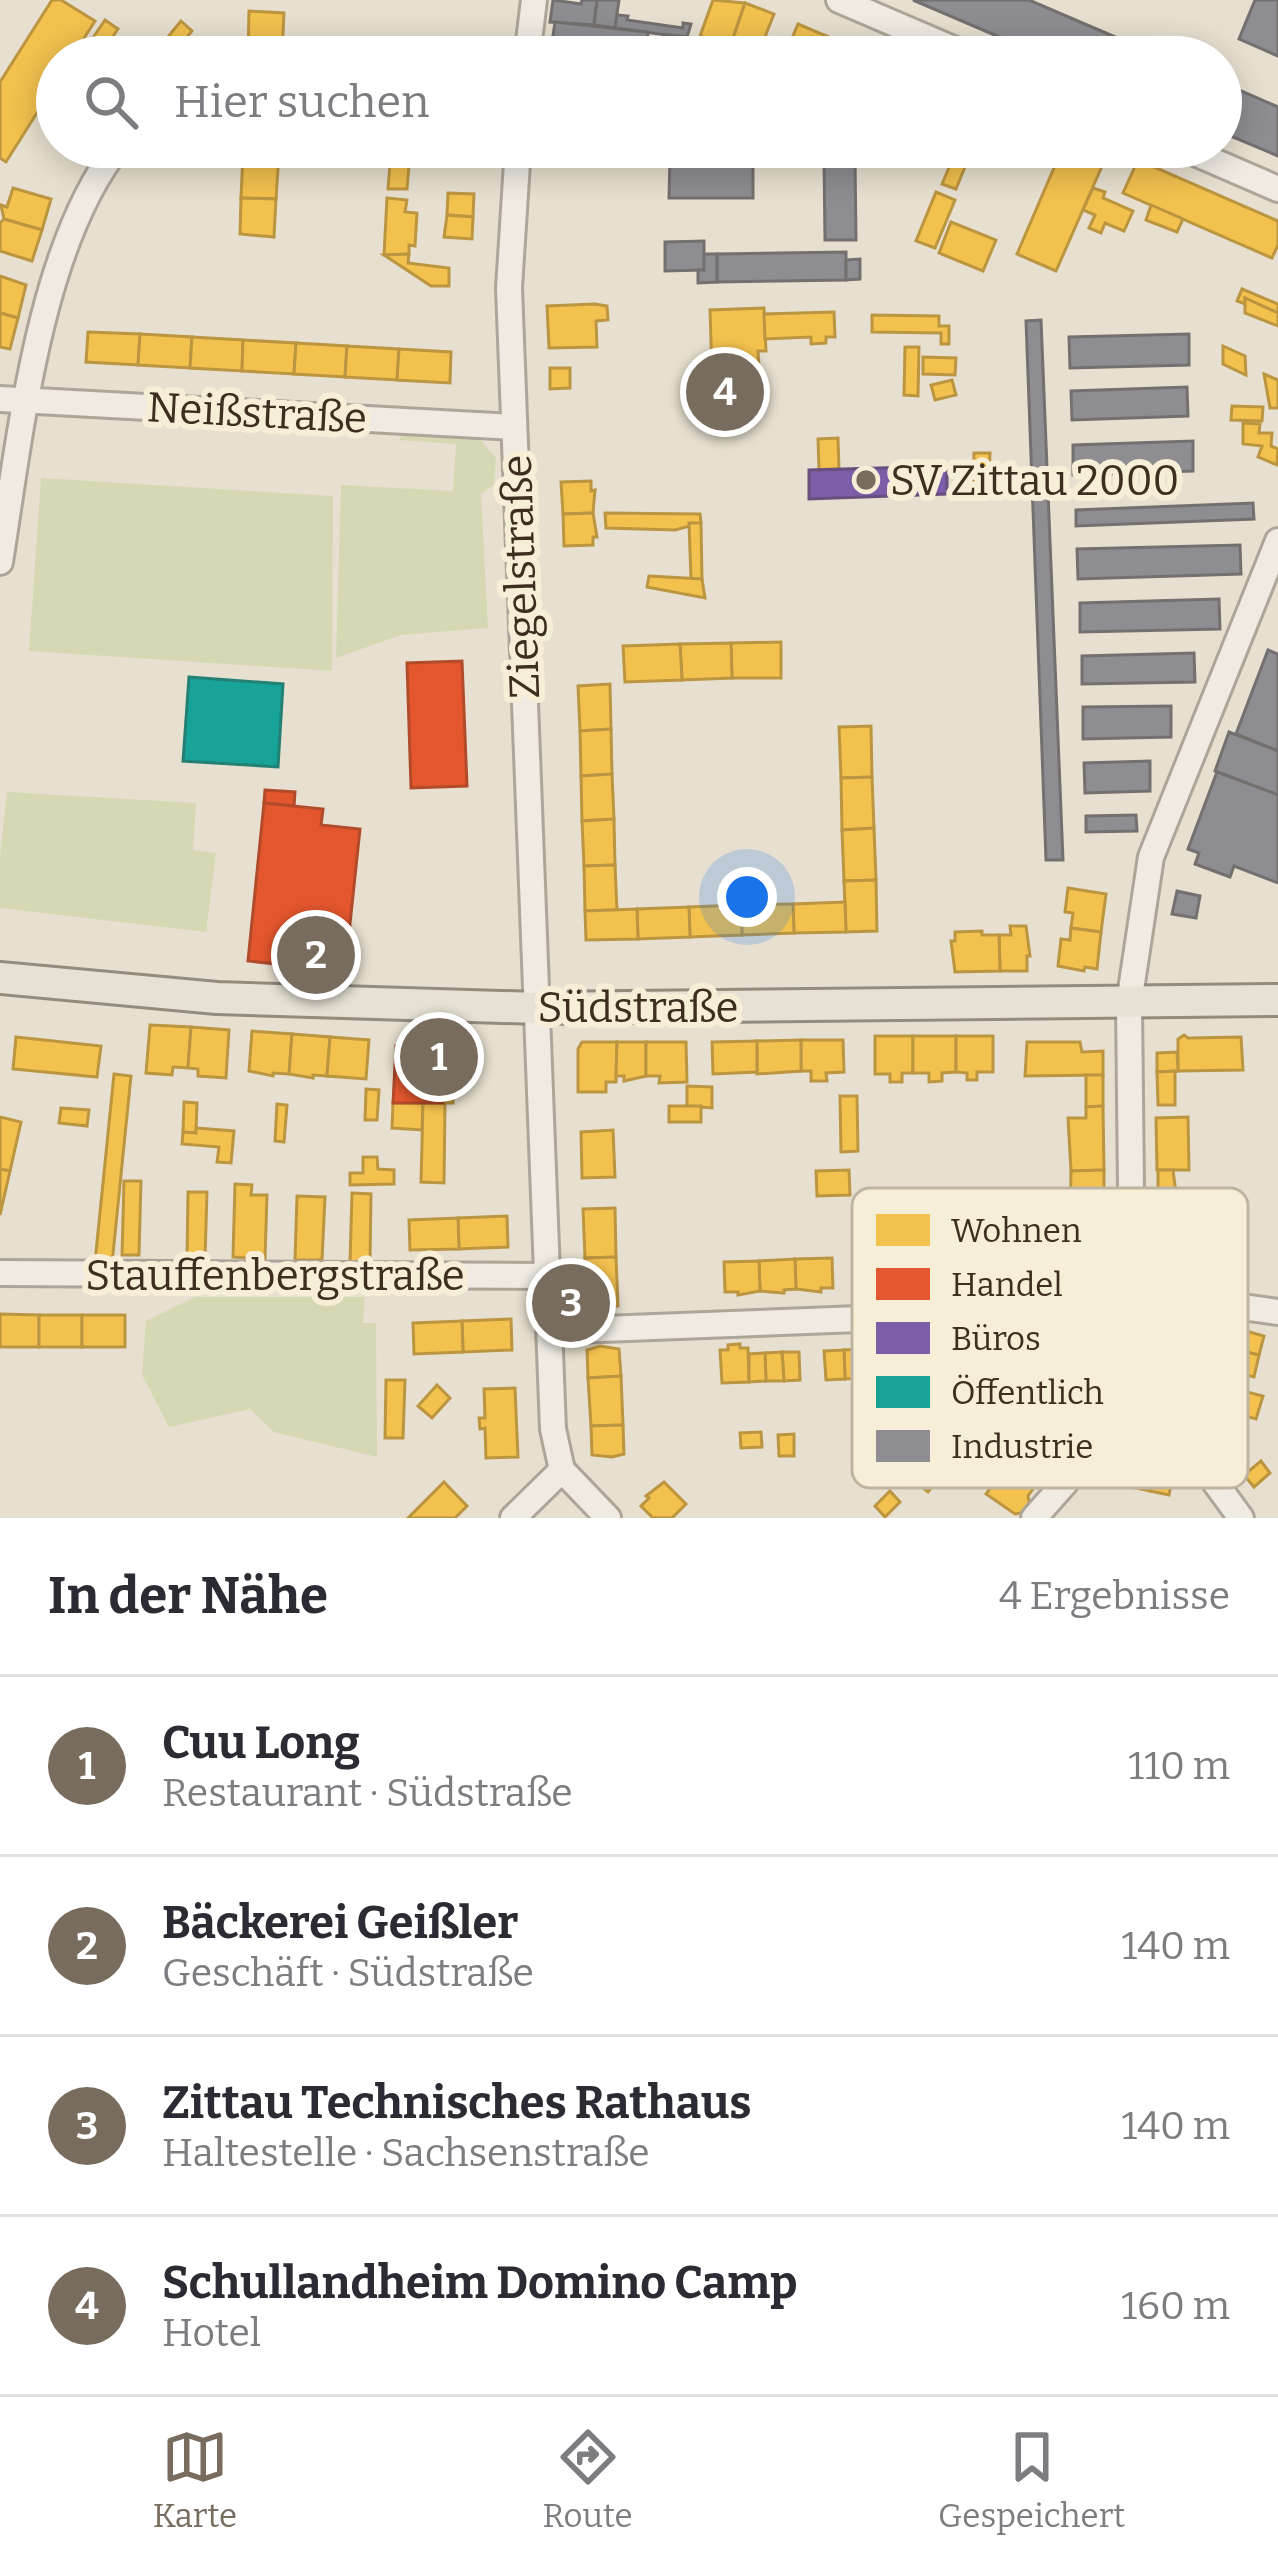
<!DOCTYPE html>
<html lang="de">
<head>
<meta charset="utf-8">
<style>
  body { margin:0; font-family:Bitter,serif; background:#f7f7f7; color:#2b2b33 }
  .you { position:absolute; left:747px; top:897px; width:42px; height:42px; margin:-30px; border:9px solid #fff; border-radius:50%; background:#1a73e8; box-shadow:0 0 0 18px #1a73e833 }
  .badge { display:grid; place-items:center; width:78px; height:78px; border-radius:50%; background:#786c5e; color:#fff; font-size:39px; font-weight:700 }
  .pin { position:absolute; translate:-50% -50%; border:6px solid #fff; box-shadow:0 3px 12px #0006 }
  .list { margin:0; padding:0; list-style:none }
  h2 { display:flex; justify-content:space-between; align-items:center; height:156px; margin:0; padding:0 48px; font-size:51px }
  h2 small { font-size:39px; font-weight:400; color:#7c7c81 }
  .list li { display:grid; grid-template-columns:78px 1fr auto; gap:36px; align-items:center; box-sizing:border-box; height:180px; padding:0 48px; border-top:3px solid #e1e1e2 }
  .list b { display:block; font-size:45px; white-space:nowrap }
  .list p { margin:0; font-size:39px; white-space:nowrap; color:#7c7c81 }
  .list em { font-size:39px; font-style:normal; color:#7c7c81 }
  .icon { flex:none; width:66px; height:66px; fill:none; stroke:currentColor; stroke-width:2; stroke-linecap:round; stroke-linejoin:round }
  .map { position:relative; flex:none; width:1278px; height:1518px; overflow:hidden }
  .search { position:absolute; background:#fff; box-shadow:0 6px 30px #0003; left:36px; right:36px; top:36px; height:132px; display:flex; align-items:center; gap:30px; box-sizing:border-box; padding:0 42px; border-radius:66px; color:#7c7c81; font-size:45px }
  .sheet { height:876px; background:#fff }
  nav { display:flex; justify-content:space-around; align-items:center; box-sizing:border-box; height:168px; border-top:3px solid #e1e1e2; background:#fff; font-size:33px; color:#7c7c81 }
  nav a { display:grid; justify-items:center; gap:6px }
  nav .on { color:#786c5e }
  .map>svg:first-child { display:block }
  .green { fill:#d6d7b3 }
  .homes { fill:#f2c14e; stroke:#bc9540; stroke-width:3 }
  .shops { fill:#e4572e; stroke:#b24b2a; stroke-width:3 }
  .offices { fill:#7b5ea7; stroke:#68507e; stroke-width:3 }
  .public { fill:#17a398; stroke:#228074; stroke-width:3 }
  .industry { fill:#8d8d92; stroke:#757070; stroke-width:3 }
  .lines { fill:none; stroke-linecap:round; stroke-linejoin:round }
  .minor-casing { stroke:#ada599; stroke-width:30 }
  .major-casing { stroke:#928b80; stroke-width:36 }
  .minor { stroke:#efebe3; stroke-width:24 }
  .major { stroke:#e6e1d4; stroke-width:30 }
  .poi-dot { fill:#786c5e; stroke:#f7eed8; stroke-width:4.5 }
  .labels { text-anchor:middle; stroke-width:12; stroke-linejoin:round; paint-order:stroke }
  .street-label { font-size:42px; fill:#3d2e20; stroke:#f7eed8 }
  .poi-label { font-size:42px; fill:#3d2e20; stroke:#f7eed8; text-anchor:start }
  .key { fill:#f7eed8; stroke:#bfb4a1; stroke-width:3 }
  .key-label { font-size:33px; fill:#3d2e20 }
</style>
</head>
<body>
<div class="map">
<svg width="1278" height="1518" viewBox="0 0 1278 1518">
  <rect width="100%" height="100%" fill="#e7e0d1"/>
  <g class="green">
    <path d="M400,429L474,433L496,458L494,485L481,494L488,628L401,635L336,658L341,485L453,491L456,444L400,440Z"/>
    <path d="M41,478L333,496L332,671L29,651Z"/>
    <path d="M7,792L196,803L193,850L216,853L206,932L0,908V857Z"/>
    <path d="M195,1297H365L363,1323H376L377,1457L274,1432L250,1409L169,1427L142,1375L146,1321Z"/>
  </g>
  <g class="homes">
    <path d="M52,0H61L95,21L72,57H57V81L6,162L0,158V82Z"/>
    <path d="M713,0L745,3L730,47L700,36Z"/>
    <path d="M745,3L774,14L757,57L730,47Z"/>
    <path d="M249,11L284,13L282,57H248Z"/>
    <path d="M105,20L118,29L103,51L90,42Z"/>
    <path d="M181,21L192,31L179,47L167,38Z"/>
    <path d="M798,24L824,35L814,57H784Z"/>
    <path d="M824,35L850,46L845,57H814Z"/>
    <path d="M65,147H103L91,163H82Z"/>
    <path d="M244,147H279V154L243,153Z"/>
    <path d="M1063,147L1110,148L1056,271L1017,254Z"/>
    <path d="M243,153L279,154L276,199L241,198Z"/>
    <path d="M954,156L967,162L956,189L942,184Z"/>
    <path d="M1138,160L1278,221V245L1272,258L1123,193Z"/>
    <path d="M390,164L409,166L407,189H388Z"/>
    <path d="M13,188L51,199L42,230L4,219L1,205L7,207Z"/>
    <path d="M1093,188L1105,192L1103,198L1133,211L1124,231L1105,223L1101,233L1089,228L1095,215L1083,210Z"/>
    <path d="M936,192L955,200L935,248L916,241Z"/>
    <path d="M448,193L474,194L473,217L447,215Z"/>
    <path d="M241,198L276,199L274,237L240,234Z"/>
    <path d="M387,198L407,200L405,212L417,213L415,246L409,245V254L384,255Z"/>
    <path d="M1151,205L1183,219L1177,232L1146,220Z"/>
    <path d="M447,215L473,217L472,239L444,237Z"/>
    <path d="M4,219L42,230L32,261L0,251V223Z"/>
    <path d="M951,222L996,240L983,271L939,253Z"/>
    <path d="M409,254L408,263L449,268V286H431L384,255Z"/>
    <path d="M0,276L26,285L18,318L0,313Z"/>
    <path d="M1242,289L1278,304V313L1245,298V304L1237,301Z"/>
    <path d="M1245,298L1278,313V326L1245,313Z"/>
    <path d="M595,304L607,306L608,320L596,321L597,347L549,348L547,306Z"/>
    <path d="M764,308L766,351H758L759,366H749L740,376L741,404L713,405L710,310Z"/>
    <path d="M834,312L835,337H826V343L811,344V337L765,339L764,314Z"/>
    <path d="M0,313L18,318L10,349L0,347Z"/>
    <path d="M872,315L939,316V326H949V344H941V333L872,332Z"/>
    <path d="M88,332L140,334L138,365L86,362Z"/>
    <path d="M140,334L192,337L190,368L138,365Z"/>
    <path d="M192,337L243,340L242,371L190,368Z"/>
    <path d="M243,340L296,343L294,374L242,371Z"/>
    <path d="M296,343L347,346L345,377L294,374Z"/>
    <path d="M347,346L399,349L397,380L345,377Z"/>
    <path d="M1223,346L1245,356L1246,375L1223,364Z"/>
    <path d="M905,347H919L918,396L904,395Z"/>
    <path d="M399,349L451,352L450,383L397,380Z"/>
    <path d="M923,357L956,358L955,375L923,374Z"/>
    <path d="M550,368H570V388L550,389Z"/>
    <path d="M1264,374L1278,380V408H1270Z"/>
    <path d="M952,380L956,395L935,400L931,385Z"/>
    <path d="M1232,406L1263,407L1262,421L1231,420Z"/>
    <path d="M1243,423L1260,424L1259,433H1272L1271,446L1278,449L1277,465L1258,457L1262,446L1243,444Z"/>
    <path d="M838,438L839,469L819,470L818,439Z"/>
    <path d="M974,453H990L989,481L973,480Z"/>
    <path d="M591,481V491L595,490L593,513L563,514L561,482Z"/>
    <path d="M593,513L597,537H593V545L564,546L563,514Z"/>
    <path d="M605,513L700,514L701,523L675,530L606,528Z"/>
    <path d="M689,523H701L702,579H691Z"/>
    <path d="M649,576L702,579L705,598L647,587Z"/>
    <path d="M781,642V678H732L731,643Z"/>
    <path d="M731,643L732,678L682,680L680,644Z"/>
    <path d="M680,644L682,680L625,682L623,646Z"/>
    <path d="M610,684L611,729L580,731L578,686Z"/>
    <path d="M871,726L872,777L841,778L839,727Z"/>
    <path d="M611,729L612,774L581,776L580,731Z"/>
    <path d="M612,774L614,819L582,821L581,776Z"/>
    <path d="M872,777L874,828L842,830L841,778Z"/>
    <path d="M614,819L615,865L584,866L582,821Z"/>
    <path d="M874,828L876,880L844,881L842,830Z"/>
    <path d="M615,865L617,910L585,911L584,866Z"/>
    <path d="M876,880L877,931L846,932L844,881Z"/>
    <path d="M1068,888L1106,894L1101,932L1071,928L1073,913L1065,912Z"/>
    <path d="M845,902L846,932L794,933L793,904Z"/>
    <path d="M793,904L794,933L742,935L741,905Z"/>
    <path d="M741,905L742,935L690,937L689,907Z"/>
    <path d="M689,907L690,937L638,939L637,909Z"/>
    <path d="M637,909L638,939L586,940L585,911Z"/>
    <path d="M1010,926H1026L1030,956H1027V971H1000L999,935H1011Z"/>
    <path d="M1071,928L1101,932L1097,969L1085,967L1084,971L1058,966L1061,939L1070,940Z"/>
    <path d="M982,931V935H999L1000,971L955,972L951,941H955V932Z"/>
    <path d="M150,1025L191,1027L188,1068L173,1067L172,1075L146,1073Z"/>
    <path d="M191,1027L229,1030L226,1078L198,1076V1069L188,1068Z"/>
    <path d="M252,1031L292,1034L289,1074L273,1073V1076L249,1071Z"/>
    <path d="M292,1034L330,1037L327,1076L313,1075V1078L289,1074Z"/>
    <path d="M1184,1035L1188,1038L1241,1037L1243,1070L1178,1071V1039Z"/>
    <path d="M875,1036H913V1073H902V1082H890V1074H875Z"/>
    <path d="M913,1036H956V1072L942,1073V1081L929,1082V1073H913Z"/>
    <path d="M956,1036H993V1072H977V1080H967V1073L956,1072Z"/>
    <path d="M16,1037L101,1046L97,1077L13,1069Z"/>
    <path d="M330,1037L369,1040L366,1079L327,1076Z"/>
    <path d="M801,1040H843L844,1072L826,1073L827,1081H811V1071H801Z"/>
    <path d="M801,1040V1071L757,1074V1041Z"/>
    <path d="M757,1041V1072L713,1074L712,1042Z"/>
    <path d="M582,1042H617L616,1082H606V1092H578V1049Z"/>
    <path d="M617,1042H646V1076L624,1081V1076H616Z"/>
    <path d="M646,1042H686L687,1082L659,1083L660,1076H646Z"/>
    <path d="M1027,1042H1080L1082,1052L1103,1051V1075L1025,1076Z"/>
    <path d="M444,1051H454L453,1103H443Z"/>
    <path d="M1177,1052L1178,1071L1157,1072V1053Z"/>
    <path d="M1175,1071V1105H1158L1157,1072Z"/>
    <path d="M114,1074L131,1076L112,1264L95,1262Z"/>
    <path d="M1086,1075H1103V1106L1086,1107Z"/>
    <path d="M687,1086L712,1087V1108L687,1106Z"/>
    <path d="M366,1089L379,1090L377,1120H365Z"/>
    <path d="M840,1096H857L858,1151L841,1152Z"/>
    <path d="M184,1102L197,1103L196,1133L183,1132Z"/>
    <path d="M393,1103H423L422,1130L392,1128Z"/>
    <path d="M423,1103H445L444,1183L421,1182Z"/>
    <path d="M277,1104L287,1105L284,1142L275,1141Z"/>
    <rect x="669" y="1106" width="32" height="16"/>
    <path d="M1103,1106L1104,1170L1071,1171L1068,1118H1086V1107Z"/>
    <path d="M61,1108L89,1110L87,1126L59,1123Z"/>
    <path d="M0,1117L21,1122L10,1171L0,1169Z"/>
    <path d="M1188,1117L1189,1170H1157L1156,1118Z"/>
    <path d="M196,1128L234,1131L231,1163L217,1162L219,1147L182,1144L183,1132L196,1133Z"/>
    <path d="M613,1130L615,1177L582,1178L581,1132Z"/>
    <path d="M363,1157H377L378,1169L394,1170V1184L350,1185V1173H363Z"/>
    <path d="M0,1169L10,1171L0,1215Z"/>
    <path d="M849,1170L850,1195L817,1196L816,1171Z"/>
    <path d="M1104,1170V1220L1070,1221L1071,1171Z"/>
    <path d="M1158,1170H1173L1177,1201L1158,1199Z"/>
    <path d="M124,1181H141L139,1255H122Z"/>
    <path d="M235,1184L252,1185L251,1195H267L265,1259L233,1257Z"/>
    <path d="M188,1192H207L205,1258H187Z"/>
    <path d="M352,1193L371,1194L370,1262H350Z"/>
    <path d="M297,1196L325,1197L322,1260H295Z"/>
    <path d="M615,1208L616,1257L585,1258L583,1209Z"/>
    <path d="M507,1216L508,1247L459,1249L458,1218Z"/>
    <path d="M458,1218L459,1249L410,1250L409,1220Z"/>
    <path d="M616,1257L618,1306L607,1307L602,1312L598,1306L586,1307L585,1258Z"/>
    <path d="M832,1258L833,1288H821V1292L796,1289L795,1259Z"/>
    <path d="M795,1259L796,1289L784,1290V1293L760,1291L759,1261Z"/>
    <path d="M759,1261L760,1291L738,1295V1292H725L724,1262Z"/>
    <path d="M0,1314L39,1315V1347H0Z"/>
    <rect x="39" y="1315" width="43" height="32"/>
    <rect x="82" y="1315" width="43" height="32"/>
    <path d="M511,1319L512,1350L463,1352L462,1321Z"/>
    <path d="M462,1321L463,1352L414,1354L413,1323Z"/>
    <path d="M1239,1329L1264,1336L1259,1355L1234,1349Z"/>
    <path d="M740,1344V1348H748L749,1382L722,1383L720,1350H728V1345Z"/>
    <path d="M600,1346L619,1349L621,1376L588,1378L587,1350Z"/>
    <path d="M860,1349L862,1378L845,1379L844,1350Z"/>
    <path d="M1234,1349L1259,1355L1254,1377L1229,1371Z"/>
    <path d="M844,1350L845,1379L826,1380L824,1351Z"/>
    <path d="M782,1352H799L800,1380L784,1381Z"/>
    <path d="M782,1352L784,1381H766L765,1353Z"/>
    <path d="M765,1353L766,1381L749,1382V1354Z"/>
    <path d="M621,1376L623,1425L591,1426L588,1378Z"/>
    <path d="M386,1380H405L403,1438H385Z"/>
    <path d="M437,1385L450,1398L432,1418L418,1406Z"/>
    <path d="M515,1388L518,1457L486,1458L485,1428L480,1429L479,1418H485L484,1389Z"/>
    <path d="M1243,1391L1263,1396L1256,1419L1244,1416L1247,1403L1241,1402Z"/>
    <path d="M623,1425L624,1454L612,1457L592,1455L591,1426Z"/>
    <path d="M761,1432L762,1447L741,1448L740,1433Z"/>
    <path d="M794,1434V1456H779L778,1435Z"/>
    <path d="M947,1443L959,1452L928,1492L899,1469L911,1454L928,1467Z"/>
    <path d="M1022,1445L1050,1465L1028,1496L1030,1506L1026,1512L1015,1514L986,1494Z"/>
    <path d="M1137,1455L1155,1465L1150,1491L1122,1485L1127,1460L1133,1462Z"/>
    <path d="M1261,1461L1270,1473L1254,1487L1244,1475Z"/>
    <path d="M1155,1465L1174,1469L1169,1495L1150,1491Z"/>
    <path d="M444,1482L467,1506L455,1518H408Z"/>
    <path d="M664,1482L686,1504L672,1518H653L641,1506L649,1498L646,1496Z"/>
    <path d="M890,1491L900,1502L885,1517L875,1506Z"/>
  </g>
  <g class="shops">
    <path d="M462,661L467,786L411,788L407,663Z"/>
    <path d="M265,790L295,792L294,806L264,803Z"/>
    <path d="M264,803L323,809L321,825L360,829L345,971L248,961Z"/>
    <path d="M408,1043L444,1047L443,1103H393L396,1046L407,1047Z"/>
  </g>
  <path class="offices" d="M947,466V494L809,499V470Z"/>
  <path class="public" d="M189,677L283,684L278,767L183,761Z"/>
  <g class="industry">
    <path d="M553,0L581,4L582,0H597L594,25L550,22Z"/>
    <path d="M597,0H619L615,28L594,25Z"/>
    <path d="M913,0H1029L1162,57H1046Z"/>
    <path d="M1255,0H1278V56L1239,39Z"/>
    <path d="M617,15L628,16L627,20L683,28V23L691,24L687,37L667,35L615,28Z"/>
    <path d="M555,22L648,32L646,53L552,43Z"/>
    <path d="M667,35L687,37L686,57H665Z"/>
    <path d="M1221,82L1278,107V156L1221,132Z"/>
    <path d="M670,147H845L846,158L670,156Z"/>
    <path d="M670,156H753V198H669Z"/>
    <path d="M855,158L856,240H825L824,159Z"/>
    <path d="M704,241V270L665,271V242Z"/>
    <path d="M846,252V280L717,282V254Z"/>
    <path d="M704,254H717V282L698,283V270H704Z"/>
    <path d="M860,259V279L846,280V260Z"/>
    <path d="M1041,320L1063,860H1046L1026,321Z"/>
    <path d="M1189,334V365L1070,368L1069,337Z"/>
    <path d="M1187,387L1188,416L1072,420L1071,391Z"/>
    <path d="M1193,441V471L1073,475V445Z"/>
    <path d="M1253,503L1254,519L1076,526V510Z"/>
    <path d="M1240,545L1241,574L1078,579L1077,549Z"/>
    <path d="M1219,599L1220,629L1080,632V603Z"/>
    <path d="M1268,650L1278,654V751L1236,734Z"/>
    <path d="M1194,653L1195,682L1082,684V656Z"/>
    <path d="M1171,706V737L1083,739V707Z"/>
    <path d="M1229,732L1278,751V795L1215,771Z"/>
    <path d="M1150,761V791L1085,793L1084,763Z"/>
    <path d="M1217,772L1278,795V883L1234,866L1230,877L1195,864L1199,853L1188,849Z"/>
    <path d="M1136,815L1137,831L1086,832V816Z"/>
    <path d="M1177,891L1200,896L1196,918L1172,914Z"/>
  </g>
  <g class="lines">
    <g class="minor-casing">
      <g id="minor">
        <path d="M839,0L972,57"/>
        <path d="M527,57L534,0"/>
        <path d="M518,147L509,288L553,1429L562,1470L608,1518"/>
        <path d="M1181,147L1278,189"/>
        <path d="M0,399L514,427"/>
        <path d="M0,562C20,437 39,247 118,147"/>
        <path d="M0,1273L550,1276"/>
        <path d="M1235,1306L1278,1312"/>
        <path d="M551,1331L911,1317L963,1321L1054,1343"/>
        <path d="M1071,1347L1111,1357"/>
        <path d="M1095,1416L1173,1435L1197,1458L1235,1306L1132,1283"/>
        <path d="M1197,1458L1241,1518"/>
        <path d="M513,1518L562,1470"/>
        <path d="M1034,1518L1065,1483L1095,1416L1132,1283L1129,1003L1151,857L1278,541"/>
      </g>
    </g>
    <g class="major-casing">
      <path id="major" d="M0,978L217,998L537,1008L1278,1000"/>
    </g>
    <use href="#minor" class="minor"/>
    <use href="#major" class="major"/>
  </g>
  <circle class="poi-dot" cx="866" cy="480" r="12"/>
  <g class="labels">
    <g class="street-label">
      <text transform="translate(257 412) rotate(3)" y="15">Neißstraße</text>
      <text transform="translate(520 577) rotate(-92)" y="15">Ziegelstraße</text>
      <text x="638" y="1022">Südstraße</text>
      <text x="275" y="1290">Stauffenbergstraße</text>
    </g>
    <g class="poi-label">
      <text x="890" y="495">SV Zittau 2000</text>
    </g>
  </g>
  <rect x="852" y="1188" width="396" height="300" rx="18" class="key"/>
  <rect x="876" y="1214" width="54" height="32" fill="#f2c14e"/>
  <rect x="876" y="1268" width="54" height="32" fill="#e4572e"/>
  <rect x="876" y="1322" width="54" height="32" fill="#7b5ea7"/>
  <rect x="876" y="1376" width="54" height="32" fill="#17a398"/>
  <rect x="876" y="1430" width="54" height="32" fill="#8d8d92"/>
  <g class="key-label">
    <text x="951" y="1242">Wohnen</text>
    <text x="951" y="1296">Handel</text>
    <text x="951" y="1350">Büros</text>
    <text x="951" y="1404">Öffentlich</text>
    <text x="951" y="1458">Industrie</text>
  </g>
</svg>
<div class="you"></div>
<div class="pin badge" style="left:439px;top:1057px">1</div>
<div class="pin badge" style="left:316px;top:955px">2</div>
<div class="pin badge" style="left:571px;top:1303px">3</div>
<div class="pin badge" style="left:725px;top:392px">4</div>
<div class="search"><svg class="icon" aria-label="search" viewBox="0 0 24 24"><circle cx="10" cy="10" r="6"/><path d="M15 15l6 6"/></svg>Hier suchen</div>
</div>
<section class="sheet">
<h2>In der Nähe<small>4 Ergebnisse</small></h2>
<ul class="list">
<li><span class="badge">1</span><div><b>Cuu Long</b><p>Restaurant · Südstraße</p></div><em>110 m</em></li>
<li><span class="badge">2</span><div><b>Bäckerei Geißler</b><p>Geschäft · Südstraße</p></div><em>140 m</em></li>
<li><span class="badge">3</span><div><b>Zittau Technisches Rathaus</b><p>Haltestelle · Sachsenstraße</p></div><em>140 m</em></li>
<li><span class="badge">4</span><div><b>Schullandheim Domino Camp</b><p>Hotel</p></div><em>160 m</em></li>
</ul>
</section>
<nav>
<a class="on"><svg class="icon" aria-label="map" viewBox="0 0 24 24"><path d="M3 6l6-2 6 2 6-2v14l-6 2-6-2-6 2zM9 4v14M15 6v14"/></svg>Karte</a>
<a><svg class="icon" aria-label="directions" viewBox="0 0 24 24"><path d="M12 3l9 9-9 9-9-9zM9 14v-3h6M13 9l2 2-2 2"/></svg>Route</a>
<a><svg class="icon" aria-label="saved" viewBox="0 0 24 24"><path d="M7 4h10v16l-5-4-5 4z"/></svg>Gespeichert</a>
</nav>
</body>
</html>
